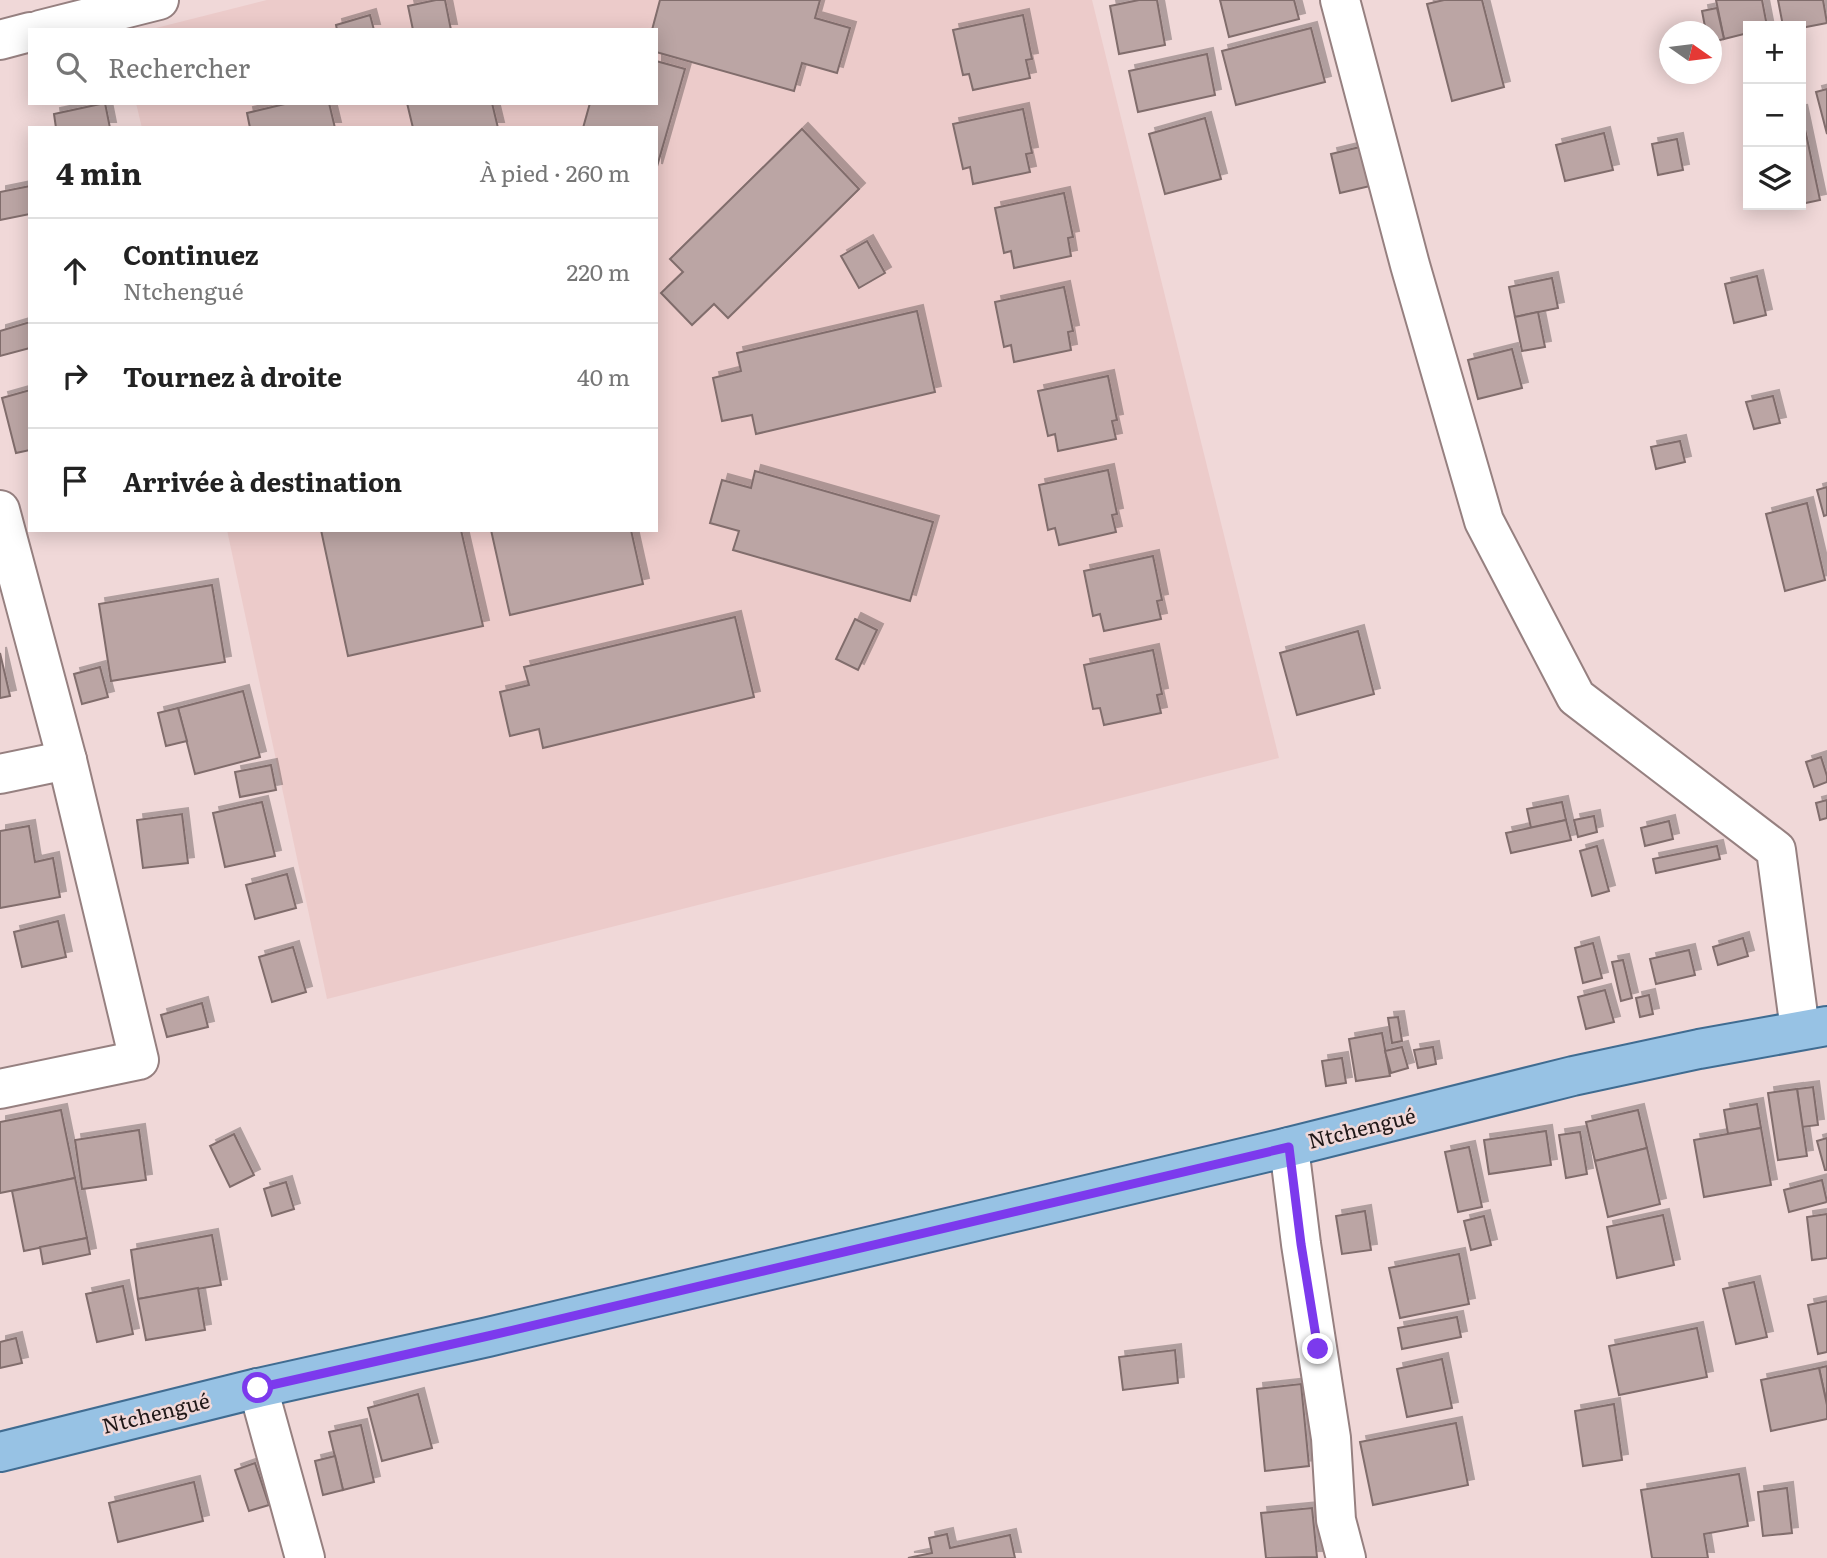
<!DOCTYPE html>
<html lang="fr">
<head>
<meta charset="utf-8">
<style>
  body { margin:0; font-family:Literata,serif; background:#f2f2f2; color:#222 }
  .controls { position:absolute; right:21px; top:21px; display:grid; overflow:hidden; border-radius:0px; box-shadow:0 4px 18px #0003 }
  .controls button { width:63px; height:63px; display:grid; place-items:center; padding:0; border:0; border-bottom:2px solid #e0e0e0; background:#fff; color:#222; font:35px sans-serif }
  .compass { position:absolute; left:1659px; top:21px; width:63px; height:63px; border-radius:50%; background:#fff; box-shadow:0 4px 18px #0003; rotate:104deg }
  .stop { position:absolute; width:21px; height:21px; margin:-16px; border:5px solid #7c3aed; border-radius:50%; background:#fff }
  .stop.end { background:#7c3aed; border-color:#fff; box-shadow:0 2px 7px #0008 }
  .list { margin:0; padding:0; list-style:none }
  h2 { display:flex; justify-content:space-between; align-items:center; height:91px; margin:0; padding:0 28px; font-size:30px }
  h2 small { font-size:23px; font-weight:400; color:#767676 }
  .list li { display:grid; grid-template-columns:46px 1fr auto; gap:21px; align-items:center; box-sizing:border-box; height:105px; padding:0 28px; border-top:2px solid #e0e0e0 }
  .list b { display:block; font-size:26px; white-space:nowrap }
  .list p { margin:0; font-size:23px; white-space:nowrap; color:#767676 }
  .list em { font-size:23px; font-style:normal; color:#767676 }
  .icon { flex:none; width:38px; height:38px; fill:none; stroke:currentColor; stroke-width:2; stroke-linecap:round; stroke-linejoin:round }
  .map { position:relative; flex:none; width:1827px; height:1558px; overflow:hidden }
  .search { position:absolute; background:#fff; box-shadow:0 4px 18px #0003; left:28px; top:28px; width:630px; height:77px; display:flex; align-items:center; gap:18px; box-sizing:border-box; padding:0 24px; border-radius:0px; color:#767676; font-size:26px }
  .panel { position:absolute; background:#fff; box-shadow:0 4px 18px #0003; left:28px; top:126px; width:630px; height:406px; border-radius:0px }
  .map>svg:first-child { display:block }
  .built { fill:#eccbca }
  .building { fill:#bba5a4; stroke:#816d6c; stroke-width:2; filter:url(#shadow) }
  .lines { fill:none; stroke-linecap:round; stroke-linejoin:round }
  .street-casing { stroke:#968080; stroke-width:42 }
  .secondary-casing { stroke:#968080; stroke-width:42 }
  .primary-casing { stroke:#406c91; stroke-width:42 }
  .street { stroke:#fff; stroke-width:38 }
  .secondary { stroke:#fff; stroke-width:38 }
  .primary { stroke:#97c2e4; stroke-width:38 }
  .route { stroke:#7c3aed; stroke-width:9 }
  .labels { text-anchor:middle; stroke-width:5; stroke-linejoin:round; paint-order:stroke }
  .street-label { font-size:21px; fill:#201818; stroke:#f0d8d8 }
</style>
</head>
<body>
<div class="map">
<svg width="1827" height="1558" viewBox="0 0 1827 1558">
  <defs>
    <filter id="shadow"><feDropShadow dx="6" dy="-6" stdDeviation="0" flood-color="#0004"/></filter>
  </defs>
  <rect width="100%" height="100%" fill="#f0d8d8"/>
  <path class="built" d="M267,0H1092L1279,758L327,999L227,530H656V128H142L136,103H656V30H148Z"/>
  <g class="building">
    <path d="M436,0H445L451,30H413L408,6Z"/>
    <path d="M660,0H820L815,18L850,28L837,73L802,63L794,91L656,52V30H652Z"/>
    <path d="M1139,0H1157L1165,45L1119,54L1110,6Z"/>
    <path d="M1220,0H1294L1299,19L1229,37Z"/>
    <path d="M1444,0H1482L1504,87L1452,101L1427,4Z"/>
    <path d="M1716,0H1762L1767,26H1748V33L1724,39Z"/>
    <path d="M1778,0H1823L1827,23L1801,28V26H1783Z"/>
    <path d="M1717,8L1724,39L1712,42V32H1706L1702,11Z"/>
    <path d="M370,15L374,30H337L336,25Z"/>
    <path d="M1023,15L1032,59L1026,60L1030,78L973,90L969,74L963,75L953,30Z"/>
    <path d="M1311,28L1325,82L1236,105L1222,51Z"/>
    <path d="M1207,54L1215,95L1138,112L1129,71Z"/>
    <path d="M656,61L685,69L656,170V128H583L590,103H656Z"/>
    <path d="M1827,89V134L1816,92Z"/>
    <path d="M105,103L110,128H56L54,114Z"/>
    <path d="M289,103H329L335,128H250L247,113Z"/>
    <path d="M407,103H492L498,128H413Z"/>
    <path d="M1023,109L1032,153L1026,154L1030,172L973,184L970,167L963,169L953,124Z"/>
    <path d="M1801,110L1820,200L1801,204Z"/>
    <path d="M1205,118L1221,179L1165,194L1149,134Z"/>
    <path d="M802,129L859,189L728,318L714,304L692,325L661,293L683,272L670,259Z"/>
    <path d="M1604,133L1613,170L1565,181L1556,145Z"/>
    <path d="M1677,139L1683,170L1658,175L1652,144Z"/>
    <path d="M1360,147L1370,186L1340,193L1331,154Z"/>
    <path d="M30,186V214L0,220V192Z"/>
    <path d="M1064,193L1073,237L1068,238L1071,256L1014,268L1011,251L1004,253L995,208Z"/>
    <path d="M867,241L885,273L859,288L841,256Z"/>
    <path d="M1757,276L1766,315L1734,323L1725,284Z"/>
    <path d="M1552,278L1558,308L1515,317L1509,287Z"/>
    <path d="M1064,287L1073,331L1068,332L1071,350L1014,362L1011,345L1004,347L995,302Z"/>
    <path d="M917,311L935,392L756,434L752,415L722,421L713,378L741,371L737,353Z"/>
    <path d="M1538,312L1545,347L1522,351L1515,317Z"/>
    <path d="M30,322V348L0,356V331Z"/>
    <path d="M1512,349L1522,388L1478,399L1468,360Z"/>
    <path d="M1108,376L1117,420L1112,421L1116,439L1058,451L1055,434L1048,436L1038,391Z"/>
    <path d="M30,390V450L16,453L2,398Z"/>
    <path d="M1773,396L1780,423L1754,429L1746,402Z"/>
    <path d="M1680,441L1685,462L1656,469L1651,447Z"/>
    <path d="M1108,470L1117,514L1112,515L1116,532L1059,545L1055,528L1048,530L1039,485Z"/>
    <path d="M755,471L933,522L910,601L733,550L739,531L710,523L722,480L751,488Z"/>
    <path d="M1827,487V515L1824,516L1817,490Z"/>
    <path d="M1807,503L1825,580L1785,591L1766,514Z"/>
    <path d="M321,530H461L483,626L348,656Z"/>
    <path d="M491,530H631L643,584L510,615Z"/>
    <path d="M1153,556L1162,600L1157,601L1161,619L1104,631L1100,614L1093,616L1084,571Z"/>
    <path d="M212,585L225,662L111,681L99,604Z"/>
    <path d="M735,617L754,697L543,748L539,729L510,736L500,692L529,685L524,667Z"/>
    <path d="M855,619L877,630L858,670L836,659Z"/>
    <path d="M1358,631L1374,694L1297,715L1280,653Z"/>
    <path d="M1153,650L1162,694L1157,695L1161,713L1104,725L1100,708L1093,709L1084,665Z"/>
    <path d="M0,653L10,696L0,698Z"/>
    <path d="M100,667L108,697L82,704L74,674Z"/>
    <path d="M243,691L260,757L195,774L178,708Z"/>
    <path d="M178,708L187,741L166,746L158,713Z"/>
    <path d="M1821,757L1827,776V782L1814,787L1806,762Z"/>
    <path d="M271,765L276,790L240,797L235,772Z"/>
    <path d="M1827,800V818L1820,820L1816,803Z"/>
    <path d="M262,802L275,856L225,867L213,813Z"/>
    <path d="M1562,802L1566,820L1531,828L1527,809Z"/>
    <path d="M182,814L188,863L143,868L137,820Z"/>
    <path d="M1594,816L1597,832L1578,837L1574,820Z"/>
    <path d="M1566,820L1571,840L1511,853L1506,833Z"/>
    <path d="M1669,821L1673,839L1645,846L1641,828Z"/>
    <path d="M29,826L35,862L53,858L60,897L0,908V831Z"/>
    <path d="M1597,846L1609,891L1592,896L1580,851Z"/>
    <path d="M1717,846L1720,859L1656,873L1653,859Z"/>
    <path d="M287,874L296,908L255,919L246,885Z"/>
    <path d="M58,921L66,957L22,967L14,932Z"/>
    <path d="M1743,938L1748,956L1718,965L1713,947Z"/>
    <path d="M1593,943L1602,978L1583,983L1575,948Z"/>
    <path d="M293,947L306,992L272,1002L259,957Z"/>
    <path d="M1689,950L1695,975L1656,984L1650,959Z"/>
    <path d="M1623,960L1632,998L1621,1001L1612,962Z"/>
    <path d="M1605,990L1614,1022L1586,1029L1578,997Z"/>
    <path d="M1649,995L1653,1014L1640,1017L1636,998Z"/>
    <path d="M202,1003L208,1027L167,1037L161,1015Z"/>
    <path d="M1398,1017L1402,1041L1392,1043L1388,1018Z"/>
    <path d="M1382,1033L1390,1076L1356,1081L1349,1039Z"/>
    <path d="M1402,1047L1408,1068L1391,1073L1385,1051Z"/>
    <path d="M1433,1047L1436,1064L1418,1068L1414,1050Z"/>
    <path d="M1342,1058L1346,1083L1326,1086L1322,1061Z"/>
    <path d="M1813,1087L1818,1125L1802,1127L1797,1089Z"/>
    <path d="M1797,1089L1807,1156L1778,1160L1768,1093Z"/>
    <path d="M1757,1104L1761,1128L1728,1134L1724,1110Z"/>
    <path d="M61,1110L75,1178L0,1193V1122Z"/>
    <path d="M1638,1110L1647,1148L1595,1161L1586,1122Z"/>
    <path d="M1761,1128L1771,1185L1704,1197L1694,1140Z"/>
    <path d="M139,1130L146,1180L82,1189L75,1140Z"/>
    <path d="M1546,1131L1551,1165L1489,1174L1484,1140Z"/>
    <path d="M1580,1132L1587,1174L1566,1178L1559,1135Z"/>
    <path d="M234,1134L254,1175L230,1187L210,1146Z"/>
    <path d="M1827,1138V1170H1825L1817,1141Z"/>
    <path d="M1469,1147L1482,1207L1458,1212L1445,1152Z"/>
    <path d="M1647,1148L1660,1204L1608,1217L1595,1161Z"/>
    <path d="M75,1178L87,1238L24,1251L12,1191Z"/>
    <path d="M1822,1180L1827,1202L1789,1212L1784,1190Z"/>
    <path d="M286,1182L294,1209L272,1216L264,1189Z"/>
    <path d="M1365,1211L1371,1250L1342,1254L1336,1216Z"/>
    <path d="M1827,1214V1258L1812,1260L1807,1217Z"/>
    <path d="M1663,1215L1674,1265L1617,1278L1607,1227Z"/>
    <path d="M1484,1216L1491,1245L1471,1250L1464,1221Z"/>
    <path d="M212,1235L221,1285L138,1299L131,1250Z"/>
    <path d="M87,1238L90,1254L43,1264L40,1247Z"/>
    <path d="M1459,1254L1469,1304L1400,1318L1389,1268Z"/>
    <path d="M1754,1282L1767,1337L1736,1344L1723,1289Z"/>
    <path d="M123,1286L133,1334L97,1342L86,1294Z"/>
    <path d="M198,1288L205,1330L146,1340L138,1299Z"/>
    <path d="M1827,1301V1352L1818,1354L1808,1305Z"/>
    <path d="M1457,1317L1461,1337L1402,1349L1398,1328Z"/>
    <path d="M1697,1328L1707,1377L1619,1395L1609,1346Z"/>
    <path d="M16,1338L22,1363L0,1368V1342Z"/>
    <path d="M1175,1350L1178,1383L1123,1390L1119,1357Z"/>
    <path d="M1442,1359L1452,1408L1407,1417L1397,1369Z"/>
    <path d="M1827,1366V1405L1819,1368Z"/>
    <path d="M1819,1368L1827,1405V1419L1771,1431L1761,1380Z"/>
    <path d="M1301,1384L1309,1466L1265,1471L1257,1389Z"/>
    <path d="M418,1394L432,1448L382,1461L368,1408Z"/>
    <path d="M1614,1404L1622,1460L1583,1466L1575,1411Z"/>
    <path d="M1456,1423L1468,1485L1373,1505L1360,1442Z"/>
    <path d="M361,1425L374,1482L343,1490L329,1432Z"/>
    <path d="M335,1456L343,1490L323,1495L315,1461Z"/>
    <path d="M255,1463L269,1505L249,1511L235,1470Z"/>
    <path d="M1739,1474L1748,1526L1704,1534L1708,1558H1652L1641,1490Z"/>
    <path d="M194,1482L203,1521L118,1542L109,1503Z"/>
    <path d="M1787,1488L1792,1533L1763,1536L1758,1492Z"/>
    <path d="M1312,1508L1317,1557L1266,1558L1261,1513Z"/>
    <path d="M947,1534L950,1548L1010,1535L1015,1558H908L932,1553L929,1538Z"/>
  </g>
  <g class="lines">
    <g class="street-casing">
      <g id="street">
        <path d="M1340,0L1410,265L1484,521L1576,697L1776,850L1800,1030"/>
        <path d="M0,510L67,760L139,1060L0,1089"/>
        <path d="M0,774L67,760"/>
        <path d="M1289,1147L1301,1244L1331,1438L1336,1520L1346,1558"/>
        <path d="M258,1388L305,1558"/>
      </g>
    </g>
    <g class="secondary-casing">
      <g id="secondary">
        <path d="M40,30L159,0"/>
        <path d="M0,40L30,32"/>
      </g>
    </g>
    <g class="primary-casing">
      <path id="primary" d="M0,1452L258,1388L488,1337L1289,1147L1573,1076L1699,1049L1827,1026"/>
    </g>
    <use href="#street" class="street"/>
    <use href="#secondary" class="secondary"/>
    <use href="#primary" class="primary"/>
  </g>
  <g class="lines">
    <path class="route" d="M258,1388L488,1336L1289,1147L1301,1244L1318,1349"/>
  </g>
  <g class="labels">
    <g class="street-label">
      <text transform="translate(1362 1129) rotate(-14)" y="7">Ntchengué</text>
      <text transform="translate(156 1414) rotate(-14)" y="7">Ntchengué</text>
    </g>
  </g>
</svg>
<div class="controls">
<button>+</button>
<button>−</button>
<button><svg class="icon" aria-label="layers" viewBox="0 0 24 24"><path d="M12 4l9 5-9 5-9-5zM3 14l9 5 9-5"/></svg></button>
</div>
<svg class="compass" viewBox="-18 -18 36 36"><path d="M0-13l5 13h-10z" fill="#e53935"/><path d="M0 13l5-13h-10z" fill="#767676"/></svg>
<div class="stop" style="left:258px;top:1388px"></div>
<div class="stop end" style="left:1318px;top:1349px"></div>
<div class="search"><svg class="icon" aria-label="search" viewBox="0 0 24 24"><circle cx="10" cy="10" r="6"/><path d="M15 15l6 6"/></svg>Rechercher</div>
<section class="panel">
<h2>4 min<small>À pied · 260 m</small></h2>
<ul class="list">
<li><svg class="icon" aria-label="ahead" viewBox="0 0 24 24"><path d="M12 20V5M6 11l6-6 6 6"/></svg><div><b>Continuez</b><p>Ntchengué</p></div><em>220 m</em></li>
<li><svg class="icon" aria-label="right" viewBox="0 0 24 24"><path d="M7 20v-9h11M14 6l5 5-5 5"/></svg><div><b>Tournez à droite</b></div><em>40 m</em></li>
<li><svg class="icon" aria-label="arrive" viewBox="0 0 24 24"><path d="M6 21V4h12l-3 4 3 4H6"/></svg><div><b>Arrivée à destination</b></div></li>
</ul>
</section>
</div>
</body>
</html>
